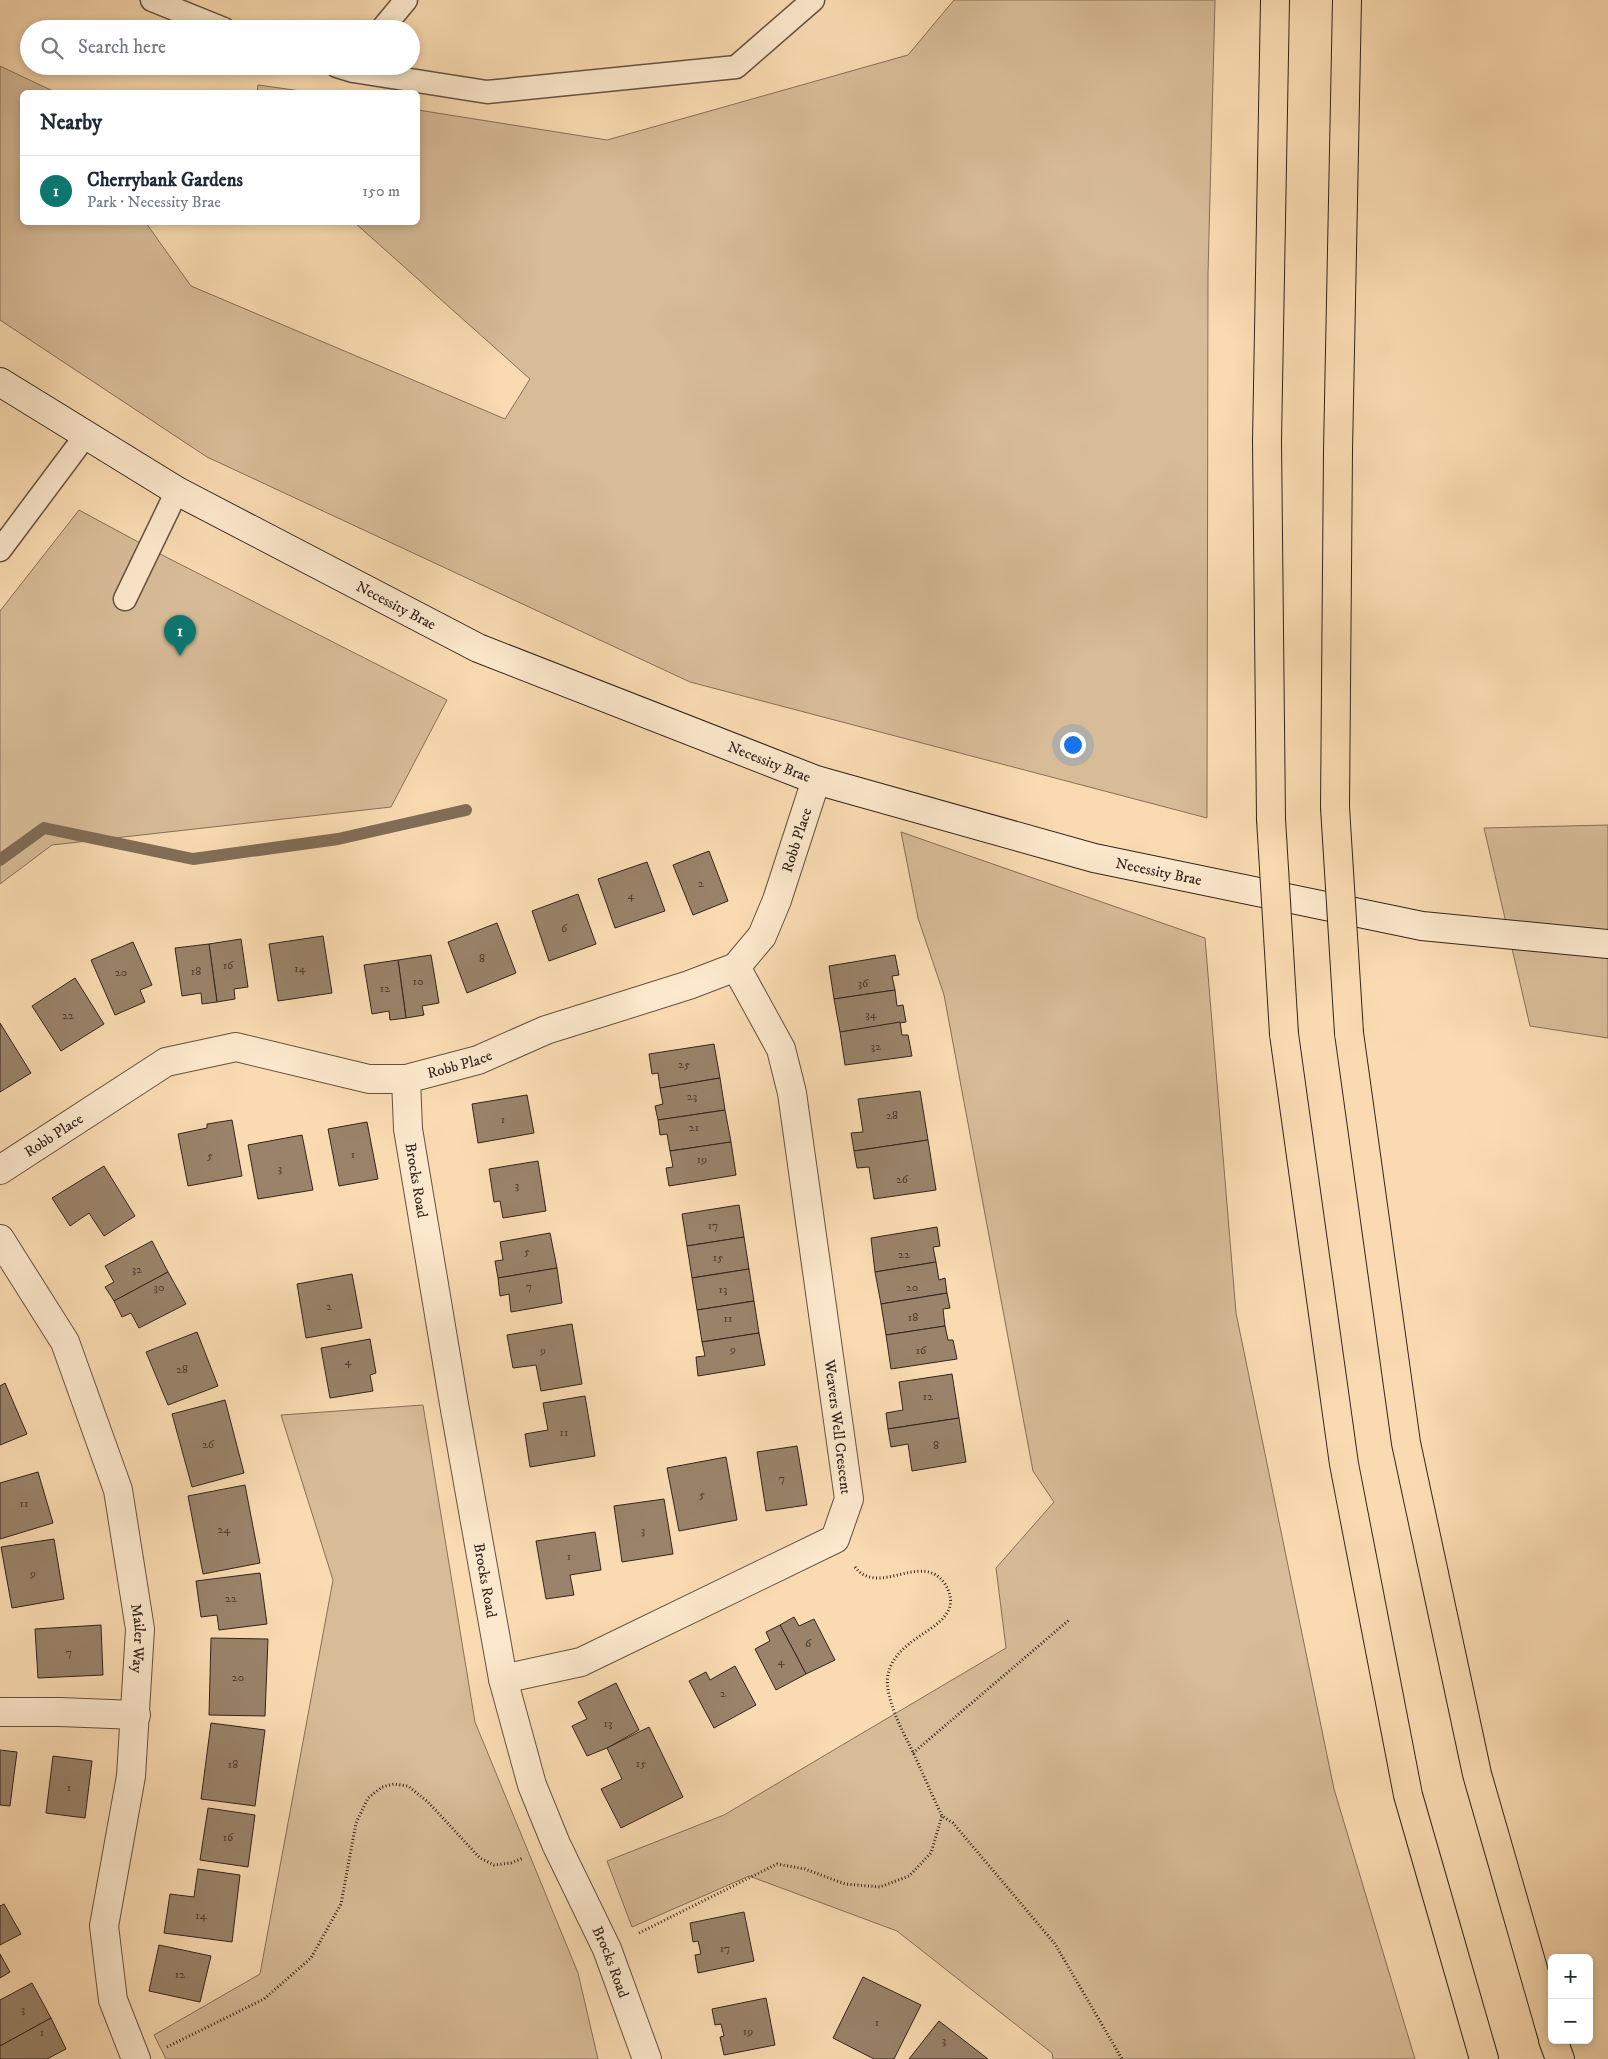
<!DOCTYPE html>
<html lang="en">
<head>
<meta charset="utf-8">
<style>
  body { margin:0; font-family:"IM FELL DW Pica",serif; background:#f2f2f3; color:#1f2937 }
  .controls { position:absolute; right:15px; bottom:15px; display:grid; overflow:hidden; border-radius:8px; box-shadow:0 2px 8px #0003 }
  .controls button { width:45px; height:45px; display:grid; place-items:center; padding:0; border:0; border-bottom:1px solid #e0e1e3; background:#fff; color:#1f2937; font:25px sans-serif }
  .you { position:absolute; left:1072px; top:744px; width:18px; height:18px; margin:-12px; border:4px solid #fff; border-radius:50%; background:#1a73e8; box-shadow:0 0 0 8px #1a73e833 }
  .badge { display:grid; place-items:center; width:32px; height:32px; border-radius:50%; background:#0f766e; color:#fff; font-size:16px; font-weight:700 }
  .pin { position:absolute; translate:-50% -41px; filter:drop-shadow(0 1px 2px #0008) }
  .pin::after { content:''; position:absolute; top:26px; width:18px; height:15px; background:inherit; clip-path:polygon(0 0,100% 0,50% 100%) }
  .list { margin:0; padding:0; list-style:none }
  h2 { display:flex; justify-content:space-between; align-items:center; height:65px; margin:0; padding:0 20px; font-size:21px }
  h2 small { font-size:16px; font-weight:400; color:#747a83 }
  .list li { display:grid; grid-template-columns:32px 1fr auto; gap:15px; align-items:center; box-sizing:border-box; height:70px; padding:0 20px; border-top:1px solid #e0e1e3 }
  .list b { display:block; font-size:19px; white-space:nowrap }
  .list p { margin:0; font-size:16px; white-space:nowrap; color:#747a83 }
  .list em { font-size:16px; font-style:normal; color:#747a83 }
  .icon { flex:none; width:28px; height:28px; fill:none; stroke:currentColor; stroke-width:2; stroke-linecap:round; stroke-linejoin:round }
  .map { position:relative; flex:none; width:1608px; height:2059px; overflow:hidden }
  .search { position:absolute; background:#fff; box-shadow:0 2px 8px #0003; left:20px; top:20px; width:400px; height:55px; display:flex; align-items:center; gap:12px; box-sizing:border-box; padding:0 18px; border-radius:28px; color:#747a83; font-size:19px }
  .panel { position:absolute; background:#fff; box-shadow:0 2px 8px #0003; left:20px; top:90px; width:400px; height:135px; border-radius:8px }
  .map>svg:first-child { display:block }
  .green { fill:#d8bc98; stroke:#85705a }
  .lines { fill:none; stroke-linecap:round; stroke-linejoin:round }
  .stream { stroke:#816d58; stroke-width:12 }
  .building { fill:#9a836a; stroke:#32241d }
  .service-casing { stroke:#645242; stroke-width:25 }
  .minor-casing { stroke:#645242; stroke-width:30 }
  .secondary-casing { stroke:#32241d; stroke-width:30 }
  .motorway-casing { stroke:#32241d; stroke-width:30 }
  .path { stroke:#32241d; stroke-width:3; stroke-dasharray:1 2.5; stroke-linecap:butt }
  .service { stroke:#fce8cc; stroke-width:22 }
  .minor { stroke:#fce8cc; stroke-width:28 }
  .secondary { stroke:#fce8cc; stroke-width:28 }
  .motorway { stroke:#fadbb1; stroke-width:28 }
  .motorway-bridge-casing { stroke:#32241d; stroke-width:30; stroke-linecap:butt }
  .motorway-bridge { stroke:#fadbb1; stroke-width:28 }
  .labels { text-anchor:middle; stroke-width:5; stroke-linejoin:round; paint-order:stroke }
  .number-label { font-size:12px; fill:#4c3c30 }
  .street-label { font-size:15px; fill:#32241d; stroke:#fce8cc }
</style>
</head>
<body>
<div class="map">
<svg width="1608" height="2059" viewBox="0 0 1608 2059">
  <rect width="100%" height="100%" fill="#fadbb1"/>
  <filter id="stains"><feTurbulence type="fractalNoise" baseFrequency=".004" numOctaves="4"/><feColorMatrix values="0 0 0 0 .2 0 0 0 0 .09 0 0 0 0 .02 0 0 0 .5 -.17"/></filter>
  <radialGradient id="worn" r=".72"><stop offset=".6" stop-color="#630" stop-opacity="0"/><stop offset="1" stop-color="#630" stop-opacity=".3"/></radialGradient>
  <g class="green">
    <path d="M954,0H1215L1208,274L1207,818L690,682L207,457L0,320V66L55,92H22V222L146,223L191,286L505,419L530,379L355,223L418,222V110L607,140L908,55Z"/>
    <path d="M258,85L308,92H257Z"/>
    <path d="M79,510L164,556L447,700L391,807L52,845L0,884V611Z"/>
    <path d="M1608,825V1038L1530,1026L1484,828Z"/>
    <path d="M901,832L1205,938L1236,1313L1334,1789L1415,2059H1053L1052,2053L897,1931L749,1876L632,1927L607,1861L724,1815L1006,1648L996,1568L1054,1502L1033,1471L944,995L918,918Z"/>
    <path d="M423,1405L475,1722L578,1973L598,2059H166L154,2035L260,1974L333,1580L281,1415Z"/>
  </g>
  <g class="lines">
    <path class="stream" d="M0,860L44,828L193,859L338,839L466,810"/>
  </g>
  <g class="building">
    <path d="M709,851L728,901L693,915L673,865Z"/>
    <path d="M647,862L665,911L615,928L598,879Z"/>
    <path d="M578,894L596,944L549,961L532,911Z"/>
    <path d="M497,923L516,973L467,993L448,942Z"/>
    <path d="M323,936L332,993L278,1001L269,944Z"/>
    <path d="M241,939L248,987L234,989L235,999L217,1002L209,944Z"/>
    <path d="M133,942L152,985L140,990L145,1002L115,1015L91,960Z"/>
    <path d="M209,944L217,1002L202,1004L201,993L182,996L175,948Z"/>
    <path d="M431,955L439,1003L422,1006L424,1015L406,1018L398,960Z"/>
    <path d="M895,955L899,975L892,976L895,990L834,999L829,966Z"/>
    <path d="M398,960L406,1018L390,1020L389,1011L372,1014L364,965Z"/>
    <path d="M75,978L104,1024L61,1051L32,1006Z"/>
    <path d="M895,990L897,1006L903,1005L906,1022L840,1032L834,999Z"/>
    <path d="M900,1022L902,1035H908L912,1056L845,1065L840,1032Z"/>
    <path d="M0,1023L31,1073L0,1092Z"/>
    <path d="M714,1044L720,1078L660,1088L658,1073L652,1074L649,1054Z"/>
    <path d="M720,1078L725,1110L658,1120L655,1106L663,1104L660,1088Z"/>
    <path d="M920,1091L928,1140L854,1151L851,1133L863,1132L858,1099Z"/>
    <path d="M527,1095L534,1133L478,1143L472,1104Z"/>
    <path d="M725,1110L731,1142L670,1151L667,1134L660,1135L658,1120Z"/>
    <path d="M232,1120L242,1176L188,1186L178,1134L207,1128V1124Z"/>
    <path d="M367,1122L378,1179L339,1186L328,1129Z"/>
    <path d="M302,1135L313,1190L258,1199L248,1145Z"/>
    <path d="M928,1140L936,1190L874,1199L869,1167L857,1168L854,1151Z"/>
    <path d="M731,1142L736,1175L669,1186L666,1168L673,1167L670,1151Z"/>
    <path d="M538,1161L546,1211L503,1218L500,1201L494,1202L489,1169Z"/>
    <path d="M104,1166L135,1216L104,1236L89,1213L70,1226L52,1198Z"/>
    <path d="M739,1205L744,1237L687,1246L682,1214Z"/>
    <path d="M937,1227L940,1246L933,1247L936,1262L875,1272L871,1238Z"/>
    <path d="M550,1233L557,1268L498,1278L495,1261L503,1260L500,1242Z"/>
    <path d="M744,1237L749,1269L692,1278L687,1246Z"/>
    <path d="M152,1241L168,1272L114,1301L105,1287L114,1282L105,1266Z"/>
    <path d="M936,1262L939,1280L945,1278L947,1293L881,1304L875,1272Z"/>
    <path d="M557,1268L562,1303L511,1312L509,1294L500,1296L498,1278Z"/>
    <path d="M749,1269L754,1301L697,1310L692,1278Z"/>
    <path d="M168,1272L186,1304L139,1328L131,1313L122,1317L114,1301Z"/>
    <path d="M352,1274L362,1328L306,1338L297,1284Z"/>
    <path d="M947,1293L950,1308L943,1309L945,1326L886,1335L881,1304Z"/>
    <path d="M754,1301L759,1333L702,1342L697,1310Z"/>
    <path d="M572,1324L582,1384L541,1391L536,1365L513,1368L507,1335Z"/>
    <path d="M945,1326L948,1340H953L957,1359L891,1369L886,1335Z"/>
    <path d="M197,1332L218,1386L168,1405L146,1352Z"/>
    <path d="M759,1333L765,1365L698,1376L696,1357L705,1356L702,1342Z"/>
    <path d="M370,1339L376,1373L370,1375L373,1391L330,1398L321,1348Z"/>
    <path d="M952,1374L959,1418L888,1429L886,1413L903,1410L899,1382Z"/>
    <path d="M5,1383L27,1434L0,1445V1386Z"/>
    <path d="M585,1396L595,1456L530,1467L525,1434L548,1430L543,1403Z"/>
    <path d="M225,1400L244,1473L192,1487L172,1414Z"/>
    <path d="M959,1418L966,1462L912,1471L908,1444L891,1447L888,1429Z"/>
    <path d="M797,1446L807,1505L766,1511L757,1452Z"/>
    <path d="M726,1457L737,1520L679,1531L667,1468Z"/>
    <path d="M38,1472L53,1523L0,1539V1483Z"/>
    <path d="M245,1485L260,1563L203,1574L188,1496Z"/>
    <path d="M664,1499L673,1554L622,1562L614,1506Z"/>
    <path d="M595,1532L601,1570L570,1575L574,1595L546,1599L536,1541Z"/>
    <path d="M54,1539L64,1599L12,1608L1,1547Z"/>
    <path d="M260,1573L267,1624L219,1630L217,1615L201,1617L196,1581Z"/>
    <path d="M794,1617L799,1626L814,1619L835,1660L806,1674L780,1625Z"/>
    <path d="M101,1625L103,1675L38,1678L35,1629Z"/>
    <path d="M780,1625L806,1674L776,1690L755,1649L770,1641L766,1632Z"/>
    <path d="M211,1638L268,1639L265,1716L209,1715Z"/>
    <path d="M735,1666L756,1705L714,1728L689,1681L706,1672L710,1680Z"/>
    <path d="M616,1683L639,1730L607,1748L587,1756L572,1726L587,1719L578,1702Z"/>
    <path d="M211,1723L265,1730L255,1806L201,1799Z"/>
    <path d="M649,1727L683,1797L621,1828L601,1789L622,1779L607,1748Z"/>
    <path d="M0,1750L17,1752L10,1806L0,1805Z"/>
    <path d="M53,1756L92,1761L85,1818L46,1813Z"/>
    <path d="M208,1808L255,1815L248,1867L200,1860Z"/>
    <path d="M198,1869L240,1875L232,1942L164,1933L170,1894L194,1897Z"/>
    <path d="M4,1904L21,1934L0,1945V1906Z"/>
    <path d="M744,1912L754,1961L698,1973L695,1955L701,1954L698,1941L693,1942L690,1923Z"/>
    <path d="M159,1945L211,1956L200,2002L149,1991Z"/>
    <path d="M0,1954L10,1972L0,1978Z"/>
    <path d="M863,1977L921,2005L894,2059H874L833,2038Z"/>
    <path d="M32,1983L51,2018L0,2046V2000Z"/>
    <path d="M766,1998L775,2045L724,2055L720,2037L724,2036L721,2024L715,2025L712,2009Z"/>
    <path d="M51,2018L66,2049L47,2059H0V2046Z"/>
    <path d="M939,2021L988,2059H909Z"/>
  </g>
  <g class="lines">
    <g class="service-casing">
      <g id="service">
        <path d="M152,0L224,29"/>
        <path d="M382,29L406,0"/>
        <path d="M337,66L353,71L487,92L736,67L813,0"/>
        <path d="M0,550L86,435"/>
        <path d="M125,599L177,491"/>
      </g>
    </g>
    <g class="minor-casing">
      <g id="minor">
        <path id="s1" d="M406,1079L408,1129L454,1404L503,1679L532,1785L556,1844L607,1949L647,2059"/>
        <path id="s2" d="M0,1170L166,1062L236,1047L369,1079H406L478,1060L546,1030L689,985L736,967L762,936L777,900L816,780"/>
        <path id="s3" d="M0,1239L65,1342L118,1490L140,1629L131,1776L104,1926L113,2000L136,2059"/>
        <path d="M503,1679L581,1662L835,1539L849,1499L792,1093L781,1049L736,967"/>
        <path d="M0,1712H60L136,1715"/>
      </g>
    </g>
    <g class="secondary-casing">
      <g id="secondary">
        <path id="s4" d="M0,382L177,491L478,648L816,780L1094,858L1422,926L1608,944"/>
      </g>
    </g>
    <g class="motorway-casing">
      <g id="motorway">
        <path d="M1335,807L1338,451L1347,0"/>
        <path d="M1271,819L1267,441L1275,0"/>
        <path d="M1349,1033L1406,1443L1477,1774L1552,2035"/>
        <path d="M1284,1034L1344,1464L1408,1795L1484,2059"/>
        <path d="M1553,2040L1560,2059"/>
      </g>
    </g>
    <g class="path">
      <path d="M855,1567C879,1598 922,1550 945,1584C965,1616 926,1629 909,1644C900,1651 892,1660 889,1671C885,1682 889,1697 893,1708C897,1721 904,1734 910,1746C921,1769 931,1793 942,1816L953,1823L1055,1944L1122,2059"/>
      <path d="M913,1753L1069,1620"/>
      <path d="M639,1933L777,1864L805,1869L845,1884L880,1887L909,1876L931,1853L942,1816"/>
      <path d="M167,2047L264,1999L311,1958L341,1904L356,1823L368,1798L382,1787L394,1784L408,1786L428,1802L480,1858L494,1865L511,1863L523,1858"/>
    </g>
    <use href="#service" class="service"/>
    <use href="#minor" class="minor"/>
    <use href="#secondary" class="secondary"/>
    <use href="#motorway" class="motorway"/>
    <g class="motorway-bridge-casing">
      <g id="motorway-bridge">
        <path d="M1335,807L1349,1033"/>
        <path d="M1271,819L1284,1034"/>
      </g>
    </g>
    <use href="#motorway-bridge" class="motorway-bridge"/>
  </g>
  <g class="labels">
    <g class="number-label">
      <text x="701" y="887">2</text>
      <text x="631" y="899">4</text>
      <text x="564" y="932">6</text>
      <text x="482" y="962">8</text>
      <text x="228" y="969">16</text>
      <text x="300" y="972">14</text>
      <text x="196" y="975">18</text>
      <text x="121" y="976">20</text>
      <text x="418" y="985">10</text>
      <text x="863" y="987">36</text>
      <text x="385" y="992">12</text>
      <text x="871" y="1018">34</text>
      <text x="68" y="1019">22</text>
      <text x="876" y="1050">32</text>
      <text x="684" y="1068">25</text>
      <text x="692" y="1100">23</text>
      <text x="892" y="1119">28</text>
      <text x="503" y="1123">1</text>
      <text x="694" y="1131">21</text>
      <text x="353" y="1158">1</text>
      <text x="210" y="1159">5</text>
      <text x="702" y="1163">19</text>
      <text x="280" y="1172">3</text>
      <text x="902" y="1183">26</text>
      <text x="517" y="1189">3</text>
      <text x="713" y="1229">17</text>
      <text x="527" y="1255">5</text>
      <text x="904" y="1258">22</text>
      <text x="718" y="1261">15</text>
      <text x="137" y="1273">32</text>
      <text x="529" y="1290">7</text>
      <text x="159" y="1291">30</text>
      <text x="912" y="1291">20</text>
      <text x="723" y="1293">13</text>
      <text x="329" y="1310">2</text>
      <text x="913" y="1321">18</text>
      <text x="728" y="1322">11</text>
      <text x="733" y="1353">9</text>
      <text x="543" y="1354">9</text>
      <text x="921" y="1354">16</text>
      <text x="348" y="1365">4</text>
      <text x="182" y="1373">28</text>
      <text x="928" y="1400">12</text>
      <text x="564" y="1436">11</text>
      <text x="208" y="1448">26</text>
      <text x="936" y="1449">8</text>
      <text x="782" y="1482">7</text>
      <text x="702" y="1498">5</text>
      <text x="24" y="1507">11</text>
      <text x="224" y="1533">24</text>
      <text x="643" y="1534">3</text>
      <text x="569" y="1560">1</text>
      <text x="33" y="1577">9</text>
      <text x="231" y="1602">22</text>
      <text x="808" y="1647">6</text>
      <text x="69" y="1656">7</text>
      <text x="781" y="1665">4</text>
      <text x="238" y="1681">20</text>
      <text x="723" y="1697">2</text>
      <text x="608" y="1727">13</text>
      <text x="641" y="1767">15</text>
      <text x="233" y="1768">18</text>
      <text x="69" y="1791">1</text>
      <text x="228" y="1841">16</text>
      <text x="201" y="1919">14</text>
      <text x="725" y="1952">17</text>
      <text x="180" y="1978">12</text>
      <text x="23" y="2013">3</text>
      <text x="877" y="2026">1</text>
      <text x="748" y="2035">19</text>
      <text x="42" y="2036">1</text>
      <text x="944" y="2044">3</text>
    </g>
    <g class="street-label">
      <text dy="5" stroke="none"><textPath href="#s4" startOffset="455">Necessity Brae</textPath></text>
      <text dy="5" stroke="none"><textPath href="#s4" startOffset="860">Necessity Brae</textPath></text>
      <text dy="5" stroke="none"><textPath href="#s2" startOffset="935">Robb Place</textPath></text>
      <text dy="5" stroke="none"><textPath href="#s4" startOffset="1265">Necessity Brae</textPath></text>
      <text dy="5" stroke="none"><textPath href="#s2" startOffset="499">Robb Place</textPath></text>
      <text dy="5" stroke="none"><textPath href="#s2" startOffset="64">Robb Place</textPath></text>
      <text dy="5" stroke="none"><textPath href="#s1" startOffset="102">Brocks Road</textPath></text>
      <text transform="translate(838 1427) rotate(83)" y="5">Weavers Well Crescent</text>
      <text dy="5" stroke="none"><textPath href="#s1" startOffset="508">Brocks Road</textPath></text>
      <text dy="5" stroke="none"><textPath href="#s3" startOffset="429">Mailer Way</textPath></text>
      <text dy="5" stroke="none"><textPath href="#s1" startOffset="912">Brocks Road</textPath></text>
    </g>
  </g>
  <rect width="100%" height="100%" filter="url(#stains)"/>
  <rect width="100%" height="100%" fill="url(#worn)"/>
</svg>
<div class="controls">
<button>+</button>
<button>−</button>
</div>
<div class="you"></div>
<div class="pin badge" style="left:180px;top:656px">1</div>
<div class="search"><svg class="icon" aria-label="search" viewBox="0 0 24 24"><circle cx="10" cy="10" r="6"/><path d="M15 15l6 6"/></svg>Search here</div>
<section class="panel">
<h2>Nearby<small></small></h2>
<ul class="list">
<li><span class="badge">1</span><div><b>Cherrybank Gardens</b><p>Park · Necessity Brae</p></div><em>150 m</em></li>
</ul>
</section>
</div>
</body>
</html>
